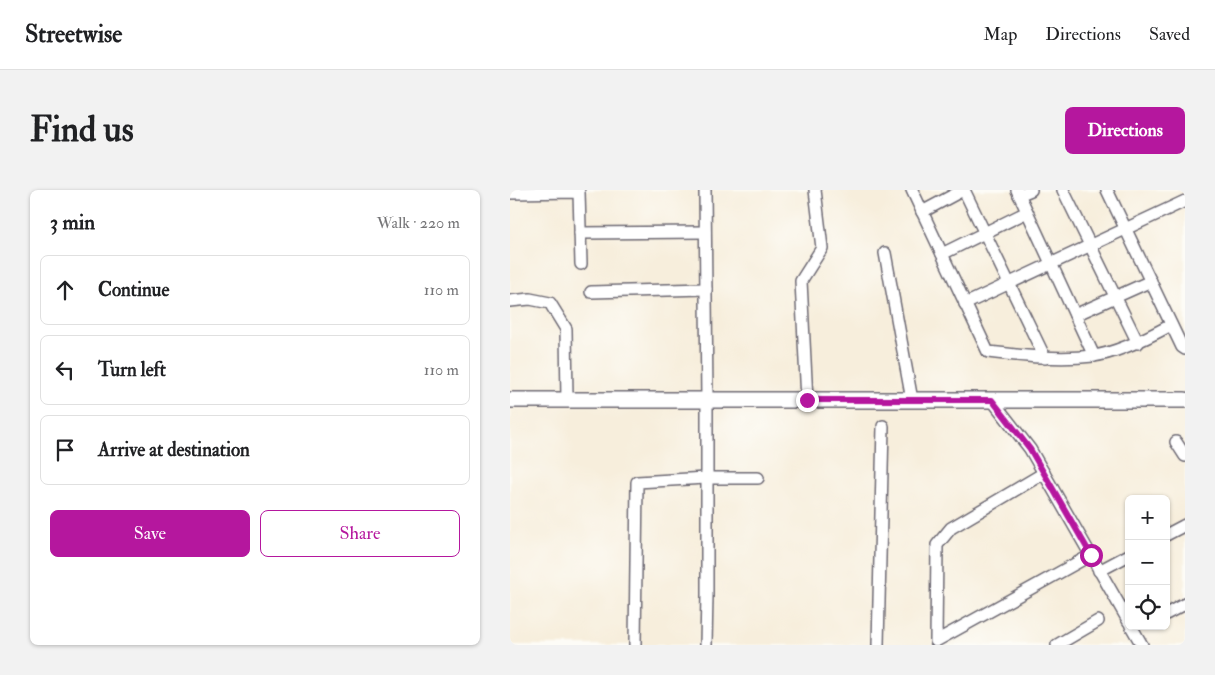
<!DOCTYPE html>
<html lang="en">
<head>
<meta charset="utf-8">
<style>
  body { margin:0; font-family:"IM FELL Double Pica",serif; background:#f2f2f2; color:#202124 }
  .controls { position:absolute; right:15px; bottom:15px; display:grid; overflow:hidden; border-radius:8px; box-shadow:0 1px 4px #0004 }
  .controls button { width:45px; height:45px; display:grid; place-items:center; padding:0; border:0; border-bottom:1px solid #e0e0e0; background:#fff; color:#202124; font:25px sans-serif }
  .stop { position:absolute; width:15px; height:15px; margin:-11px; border:4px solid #b5179e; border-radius:50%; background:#fff }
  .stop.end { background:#b5179e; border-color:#fff; box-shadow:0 1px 5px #0008 }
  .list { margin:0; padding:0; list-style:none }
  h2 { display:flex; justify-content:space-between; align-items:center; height:65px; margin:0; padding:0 20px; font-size:21px }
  h2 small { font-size:16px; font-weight:400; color:#757577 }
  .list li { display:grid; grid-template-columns:32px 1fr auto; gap:15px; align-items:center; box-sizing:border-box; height:70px; margin:0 10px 10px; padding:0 10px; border:1px solid #e0e0e0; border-radius:8px }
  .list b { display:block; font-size:19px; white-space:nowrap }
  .list em { font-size:16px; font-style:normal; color:#757577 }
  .actions { display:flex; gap:10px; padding:15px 20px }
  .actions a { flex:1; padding:11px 0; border:1px solid #b5179e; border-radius:8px; text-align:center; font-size:18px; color:#b5179e }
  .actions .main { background:#b5179e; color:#fff }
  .icon { flex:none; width:28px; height:28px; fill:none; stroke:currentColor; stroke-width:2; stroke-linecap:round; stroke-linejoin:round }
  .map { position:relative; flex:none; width:675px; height:455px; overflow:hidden; border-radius:8px }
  header { display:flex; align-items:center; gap:30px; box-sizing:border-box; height:70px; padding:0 25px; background:#fff; border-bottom:1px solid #e0e0e0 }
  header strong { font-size:24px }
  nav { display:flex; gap:28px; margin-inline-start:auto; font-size:18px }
  .intro { display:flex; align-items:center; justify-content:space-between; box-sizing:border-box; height:120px; padding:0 30px }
  h1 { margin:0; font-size:35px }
  .button { padding:12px 22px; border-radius:8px; background:#b5179e; color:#fff; font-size:18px; font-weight:700 }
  main { display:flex; gap:30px; padding:0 30px }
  aside { flex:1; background:#fff; border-radius:8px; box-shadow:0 1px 4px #0004 }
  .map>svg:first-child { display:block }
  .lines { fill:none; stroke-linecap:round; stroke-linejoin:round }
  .minor-casing { stroke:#6d6973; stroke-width:14 }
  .tertiary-casing { stroke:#6d6973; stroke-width:18 }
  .minor { stroke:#fff; stroke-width:11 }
  .tertiary { stroke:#fff; stroke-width:15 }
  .route { stroke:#b5179e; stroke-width:6 }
</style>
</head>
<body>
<header>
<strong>Streetwise</strong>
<nav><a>Map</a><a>Directions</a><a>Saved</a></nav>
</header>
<div class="intro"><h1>Find us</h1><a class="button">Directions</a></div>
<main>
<aside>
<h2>3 min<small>Walk · 220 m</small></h2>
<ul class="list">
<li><svg class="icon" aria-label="ahead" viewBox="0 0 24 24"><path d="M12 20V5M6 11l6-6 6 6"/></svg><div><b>Continue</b></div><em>110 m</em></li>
<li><svg class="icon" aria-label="left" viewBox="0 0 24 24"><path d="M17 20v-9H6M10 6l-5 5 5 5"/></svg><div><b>Turn left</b></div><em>110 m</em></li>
<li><svg class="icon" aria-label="arrive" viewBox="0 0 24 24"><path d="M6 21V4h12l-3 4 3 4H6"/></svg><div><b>Arrive at destination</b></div></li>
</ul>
<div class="actions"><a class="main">Save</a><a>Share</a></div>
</aside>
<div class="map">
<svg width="675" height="455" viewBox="0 0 675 455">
  <rect width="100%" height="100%" fill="#fdfcf7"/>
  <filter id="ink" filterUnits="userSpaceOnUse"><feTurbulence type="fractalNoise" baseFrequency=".02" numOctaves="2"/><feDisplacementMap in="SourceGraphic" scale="10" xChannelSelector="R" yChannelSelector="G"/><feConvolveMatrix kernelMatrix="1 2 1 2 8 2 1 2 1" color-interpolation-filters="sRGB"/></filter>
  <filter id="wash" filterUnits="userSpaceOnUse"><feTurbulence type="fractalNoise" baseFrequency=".0096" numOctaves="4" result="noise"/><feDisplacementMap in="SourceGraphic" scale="20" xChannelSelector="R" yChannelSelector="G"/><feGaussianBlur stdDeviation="1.12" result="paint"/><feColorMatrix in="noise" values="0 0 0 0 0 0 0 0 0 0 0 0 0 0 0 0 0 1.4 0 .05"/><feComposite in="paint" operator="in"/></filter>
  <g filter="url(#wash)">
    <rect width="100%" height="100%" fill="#f7eedc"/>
  </g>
  <g filter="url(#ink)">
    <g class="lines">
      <g class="minor-casing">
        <g id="minor">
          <path d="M195,0L197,210V405L196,455"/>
          <path d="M402,0L478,162C513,166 548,170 583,166C608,163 639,147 661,135"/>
          <path d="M454,0L535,168"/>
          <path d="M507,0L584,166"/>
          <path d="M553,0L628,153"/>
          <path d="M597,0L672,157L675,159"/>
          <path d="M0,3L69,2L71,74"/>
          <path d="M509,5L521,0"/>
          <path d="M412,22L453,0"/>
          <path d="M70,43L195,42"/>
          <path d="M375,63L402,210"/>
          <path d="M432,64L517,22"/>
          <path d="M81,102L196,99"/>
          <path d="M0,111L20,109L40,113L56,139L57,210"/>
          <path d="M455,114L675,11"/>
          <path d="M565,125L641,91"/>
          <path d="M297,210L291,91L312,58L305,0"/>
          <path d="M482,210L520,259L619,432"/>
          <path d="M666,252L675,266"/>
          <path d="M534,283L441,338L427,355L426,451L581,365"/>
          <path d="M656,345L675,335"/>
          <path d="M589,381L619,365"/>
          <path d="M656,424L675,414"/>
          <path d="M621,436L632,455"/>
          <path d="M125,455L127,292L196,288H248"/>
          <path d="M368,455L373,236"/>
          <path d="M547,455L588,431"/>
        </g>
      </g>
      <g class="tertiary-casing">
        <path id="tertiary" d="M0,210H675"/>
      </g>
      <use href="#minor" class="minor"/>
      <use href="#tertiary" class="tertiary"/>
    </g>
  </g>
  <g class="lines" filter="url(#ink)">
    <path class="route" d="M297,210H482L520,259L581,365"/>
  </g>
</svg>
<div class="controls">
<button>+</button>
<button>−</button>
<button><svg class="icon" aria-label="locate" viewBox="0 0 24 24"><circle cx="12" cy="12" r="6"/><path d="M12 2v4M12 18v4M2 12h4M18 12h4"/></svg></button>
</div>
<div class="stop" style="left:581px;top:365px"></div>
<div class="stop end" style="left:297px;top:210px"></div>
</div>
</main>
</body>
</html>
